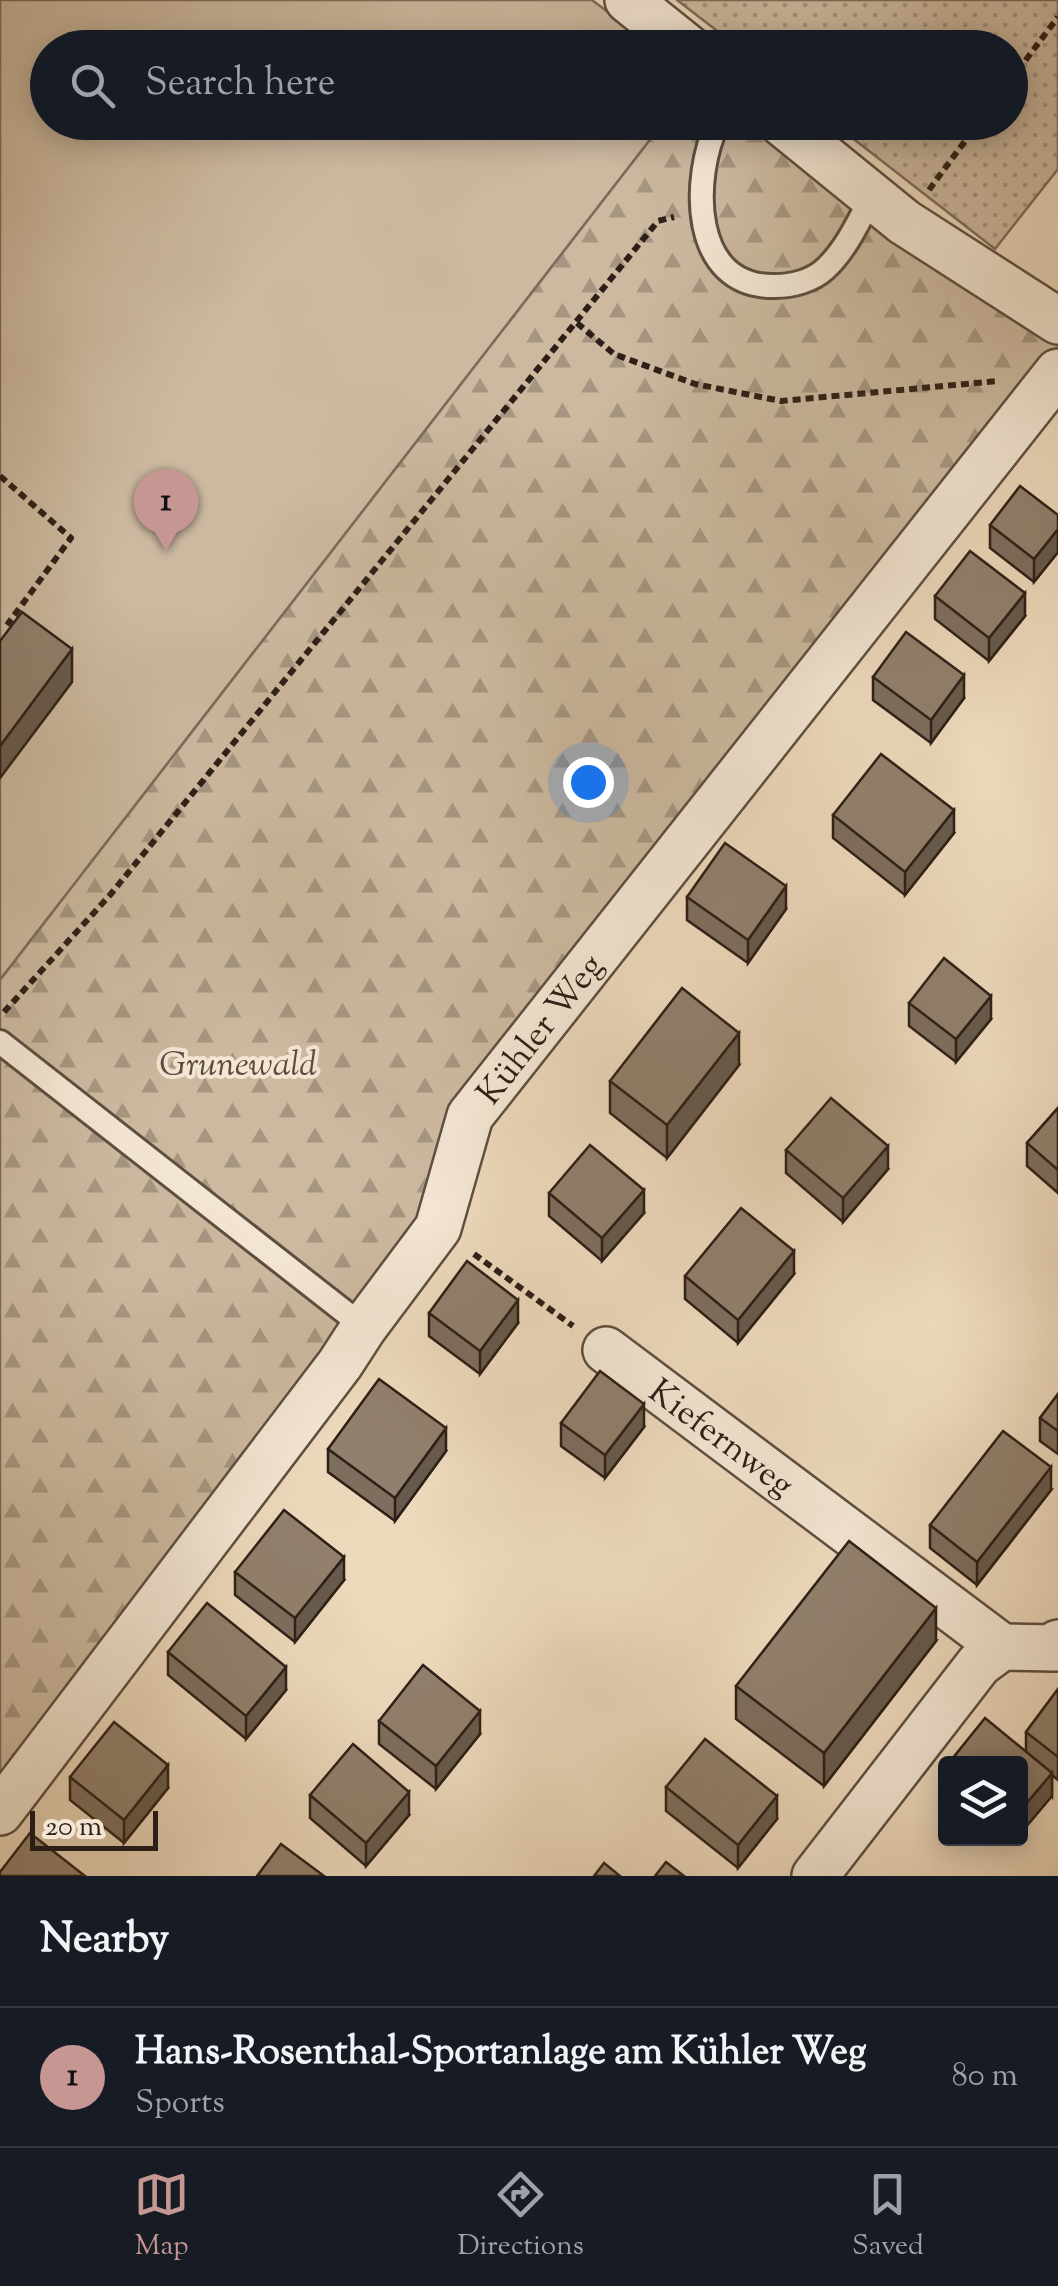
<!DOCTYPE html>
<html lang="en">
<head>
<meta charset="utf-8">
<style>
  body { margin:0; font-family:"Sorts Mill Goudy",serif; background:#20242c; color:#f1f3f6 }
  .controls { position:absolute; right:30px; bottom:30px; display:grid; overflow:hidden; border-radius:10px; box-shadow:0 5px 25px #0003 }
  .controls button { width:90px; height:90px; display:grid; place-items:center; padding:0; border:0; border-bottom:2px solid #363941; background:#171b24; color:#f1f3f6; font:50px sans-serif }
  .scale { position:absolute; left:30px; bottom:25px; width:128px; box-sizing:border-box; padding-left:10px; border:5px solid #2d1f17; border-top:0; font-size:28px; line-height:35px; white-space:nowrap; color:#2d1f17; -webkit-text-stroke:8px #f3e6d3; paint-order:stroke }
  .you { position:absolute; left:588px; top:782px; width:35px; height:35px; margin:-25px; border:8px solid #fff; border-radius:50%; background:#1a73e8; box-shadow:0 0 0 15px #1a73e833 }
  .badge { display:grid; place-items:center; width:65px; height:65px; border-radius:50%; background:#c59692; color:#111; font-size:32px; font-weight:700 }
  .pin { position:absolute; translate:-50% -82px; filter:drop-shadow(0 2px 5px #0008) }
  .pin::after { content:''; position:absolute; top:52px; width:35px; height:30px; background:inherit; clip-path:polygon(0 0,100% 0,50% 100%) }
  .list { margin:0; padding:0; list-style:none }
  h2 { display:flex; justify-content:space-between; align-items:center; height:130px; margin:0; padding:0 40px; font-size:42px }
  h2 small { font-size:32px; font-weight:400; color:#9ea1a6 }
  .list li { display:grid; grid-template-columns:65px 1fr auto; gap:30px; align-items:center; box-sizing:border-box; height:140px; padding:0 40px; border-top:2px solid #363941 }
  .list b { display:block; font-size:38px; white-space:nowrap }
  .list p { margin:0; font-size:32px; white-space:nowrap; color:#9ea1a6 }
  .list em { font-size:32px; font-style:normal; color:#9ea1a6 }
  .icon { flex:none; width:55px; height:55px; fill:none; stroke:currentColor; stroke-width:2; stroke-linecap:round; stroke-linejoin:round }
  .map { position:relative; flex:none; width:1058px; height:1876px; overflow:hidden }
  .search { position:absolute; background:#171b24; box-shadow:0 5px 25px #0003; left:30px; right:30px; top:30px; height:110px; display:flex; align-items:center; gap:25px; box-sizing:border-box; padding:0 35px; border-radius:55px; color:#9ea1a6; font-size:38px }
  .sheet { height:270px; background:#171b24 }
  nav { display:flex; justify-content:space-around; align-items:center; box-sizing:border-box; height:140px; border-top:2px solid #363941; background:#171b24; font-size:28px; color:#9ea1a6 }
  nav a { display:grid; justify-items:center; gap:5px }
  nav .on { color:#c59692 }
  .map>svg:first-child { display:block }
  .grass { fill:#ccb9a0; stroke:#7c6c5c; stroke-width:2.5 }
  .forest { fill:url(#forest-firs); stroke:#7c6c5c; stroke-width:2.5 }
  .park { fill:url(#park-dots); stroke:#7c6c5c; stroke-width:2.5 }
  .lines { fill:none; stroke-linecap:round; stroke-linejoin:round }
  .lane-casing { stroke:#5d4e40; stroke-width:28 }
  .street-casing { stroke:#5d4e40; stroke-width:50 }
  .path { stroke:#2d1f17; stroke-width:6; stroke-dasharray:8 5; stroke-linecap:butt }
  .lane { stroke:#f3e6d3; stroke-width:22 }
  .street { stroke:#f3e6d3; stroke-width:45 }
  .wall { fill:#7d6e5e; stroke:#2d1f17; stroke-width:2.5 }
  .shaded-wall { fill:#665a4c; stroke:#2d1f17; stroke-width:2.5 }
  .building { fill:#91806d; stroke:#2d1f17; stroke-width:2.5 }
  .labels { text-anchor:middle; stroke-width:8; stroke-linejoin:round; paint-order:stroke }
  .street-label { font-size:35px; fill:#2d1f17; stroke:#f3e6d3 }
  .park-label { font-size:35px; font-style:italic; fill:#5d4d40; stroke:#f3e6d3 }
</style>
</head>
<body>
<div class="map">
<svg width="1058" height="1876" viewBox="0 0 1058 1876">
  <defs>
    <pattern id="forest-firs" width="22" height="20" patternUnits="userSpaceOnUse" patternTransform="scale(2.5)"><rect width="22" height="20" fill="#ccb9a0"/><path d="M5 1l3.5 6h-7zM16 11l3.5 6h-7z" fill="#a69681"/></pattern>
    <pattern id="park-dots" width="8" height="8" patternUnits="userSpaceOnUse" patternTransform="scale(2.5)"><rect width="8" height="8" fill="#ccb9a0"/><path d="M2 2h.1M6 6h.1" fill="none" stroke="#a69681" stroke-width="1.8" stroke-linecap="round"/></pattern>
  </defs>
  <rect width="100%" height="100%" fill="#edd9bc"/>
  <filter id="stains"><feTurbulence type="fractalNoise" baseFrequency=".002" numOctaves="4"/><feColorMatrix values="0 0 0 0 .2 0 0 0 0 .09 0 0 0 0 .02 0 0 0 .5 -.17"/></filter>
  <radialGradient id="worn" r=".72"><stop offset=".6" stop-color="#630" stop-opacity="0"/><stop offset="1" stop-color="#630" stop-opacity=".3"/></radialGradient>
  <path class="grass" d="M0,0H592L654,47L48,48V122L663,123L0,980Z"/>
  <path class="forest" d="M663,123H761L1058,321V368L470,1116L438,1228L0,1808V980Z"/>
  <path class="park" d="M677,0H1058V169L995,249L833,123L1010,122V48L738,47Z"/>
  <g class="lines">
    <g class="lane-casing">
      <g id="lane">
        <path d="M718,122C691,178 690,288 775,286C792,286 812,281 825,269C845,251 859,221 871,198"/>
        <path d="M0,1042L364,1327"/>
      </g>
    </g>
    <g class="street-casing">
      <g id="street">
        <path d="M628,0L688,48"/>
        <path d="M781,122L904,222L1058,321"/>
        <path id="s1" d="M606,1350L1002,1647"/>
        <path id="s2" d="M0,1812L340,1364L364,1327L438,1228L470,1116L1058,372"/>
        <path d="M815,1876L979,1664L1002,1647L1054,1648L1058,1643"/>
      </g>
    </g>
    <g class="path">
      <path d="M1010,81L1058,17"/>
      <path d="M929,190L979,122"/>
      <path d="M577,323L614,354L695,384L781,401L998,381"/>
      <path d="M0,476L71,538L7,625"/>
      <path d="M4,1012L110,895L658,221L674,217"/>
      <path d="M474,1254L573,1326"/>
    </g>
    <use href="#lane" class="lane"/>
    <use href="#street" class="street"/>
  </g>
  <g class="wall">
    <path d="M1058,515V552L1034,582L990,548V525Z"/>
    <path d="M935,596L1025,616L989,661L935,619Z"/>
    <path d="M873,677L964,698L931,743L873,700Z"/>
    <path d="M833,815L954,833L905,895L833,838Z"/>
    <path d="M687,897L786,909L748,963L687,920Z"/>
    <path d="M909,1003L991,1019L956,1062L909,1026Z"/>
    <path d="M739,1065L667,1158L610,1113V1081Z"/>
    <path d="M1058,1108V1193L1027,1166V1143Z"/>
    <path d="M786,1150L888,1169L843,1222L786,1173Z"/>
    <path d="M549,1193L644,1213L602,1261L549,1216Z"/>
    <path d="M794,1274L738,1343L685,1299V1276Z"/>
    <path d="M429,1313L518,1323L480,1374L429,1336Z"/>
    <path d="M1058,1394V1454L1040,1441V1418Z"/>
    <path d="M561,1423L644,1427L605,1478L561,1446Z"/>
    <path d="M328,1449L446,1451L395,1521L328,1472Z"/>
    <path d="M1051,1490L977,1585L930,1548V1525Z"/>
    <path d="M235,1572L344,1580L295,1642L235,1595Z"/>
    <path d="M936,1641L824,1786L736,1719V1686Z"/>
    <path d="M168,1652L286,1690L246,1739L168,1675Z"/>
    <path d="M1058,1689V1780L1052,1775V1796L1026,1751V1732Z"/>
    <path d="M379,1721L480,1734L436,1789L379,1744Z"/>
    <path d="M70,1777L168,1788L124,1843L70,1800Z"/>
    <path d="M666,1787L777,1819L738,1868L666,1811Z"/>
    <path d="M310,1795L409,1815L366,1866L310,1818Z"/>
  </g>
  <g class="shaded-wall">
    <path d="M1058,529V552L1034,582V559Z"/>
    <path d="M1025,593V616L989,661V638Z"/>
    <path d="M72,649V682L0,778V746Z"/>
    <path d="M964,675V698L931,743V720Z"/>
    <path d="M954,810V833L905,895V872Z"/>
    <path d="M786,886V909L748,963V940Z"/>
    <path d="M991,996V1019L956,1062V1039Z"/>
    <path d="M739,1033V1065L667,1158V1125Z"/>
    <path d="M888,1146V1169L843,1222V1198Z"/>
    <path d="M644,1190V1213L602,1261V1238Z"/>
    <path d="M794,1251V1274L738,1343V1320Z"/>
    <path d="M518,1300V1323L480,1374V1351Z"/>
    <path d="M644,1404V1427L605,1478V1455Z"/>
    <path d="M446,1428V1451L395,1521V1498Z"/>
    <path d="M1051,1467V1490L977,1585V1562Z"/>
    <path d="M344,1557V1580L295,1642V1618Z"/>
    <path d="M936,1608V1641L824,1786V1753Z"/>
    <path d="M286,1667V1690L246,1739V1716Z"/>
    <path d="M480,1711V1734L436,1789V1766Z"/>
    <path d="M168,1765V1788L124,1843V1820Z"/>
    <path d="M1052,1773V1796L1020,1834V1811Z"/>
    <path d="M409,1792V1815L366,1866V1843Z"/>
    <path d="M777,1796V1819L738,1868V1845Z"/>
  </g>
  <g class="building">
    <path d="M1020,486L1058,515V529L1034,559L990,525Z"/>
    <path d="M970,551L1025,593L989,638L935,596Z"/>
    <path d="M22,612L72,649L0,746V641Z"/>
    <path d="M906,632L964,675L931,720L873,677Z"/>
    <path d="M881,754L954,810L905,872L833,815Z"/>
    <path d="M725,843L786,886L748,940L687,897Z"/>
    <path d="M944,958L991,996L956,1039L909,1003Z"/>
    <path d="M682,988L739,1033L667,1125L610,1081Z"/>
    <path d="M831,1098L888,1146L843,1198L786,1150Z"/>
    <path d="M1058,1108V1170L1027,1143Z"/>
    <path d="M590,1145L644,1190L602,1238L549,1193Z"/>
    <path d="M741,1208L794,1251L738,1320L685,1276Z"/>
    <path d="M467,1261L518,1300L480,1351L429,1313Z"/>
    <path d="M600,1371L644,1404L605,1455L561,1423Z"/>
    <path d="M379,1379L446,1428L395,1498L328,1449Z"/>
    <path d="M1058,1394V1431L1040,1418Z"/>
    <path d="M1003,1431L1051,1467L977,1562L930,1525Z"/>
    <path d="M284,1510L344,1557L295,1618L235,1572Z"/>
    <path d="M849,1541L936,1608L824,1753L736,1686Z"/>
    <path d="M207,1603L286,1667L246,1716L168,1652Z"/>
    <path d="M423,1665L480,1711L436,1766L379,1721Z"/>
    <path d="M1058,1689V1757L1026,1732Z"/>
    <path d="M985,1718L1052,1773L1020,1811V1764H948Z"/>
    <path d="M114,1722L168,1765L124,1820L70,1777Z"/>
    <path d="M705,1739L777,1796L738,1845L666,1787Z"/>
    <path d="M353,1744L409,1792L366,1843L310,1795Z"/>
    <path d="M30,1833L85,1876H0V1872Z"/>
    <path d="M281,1844L324,1876H257Z"/>
    <path d="M666,1862L684,1876H655Z"/>
    <path d="M604,1863L620,1876H594Z"/>
  </g>
  <g class="labels">
    <g class="street-label">
      <text dy="12" stroke="none"><textPath href="#s2" startOffset="958">Kühler Weg</textPath></text>
      <text dy="12" stroke="none"><textPath href="#s1" startOffset="145">Kiefernweg</textPath></text>
    </g>
    <g class="park-label">
      <text x="238" y="1075">Grunewald</text>
    </g>
  </g>
  <rect width="100%" height="100%" filter="url(#stains)"/>
  <rect width="100%" height="100%" fill="url(#worn)"/>
</svg>
<div class="controls">
<button><svg class="icon" aria-label="layers" viewBox="0 0 24 24"><path d="M12 4l9 5-9 5-9-5zM3 14l9 5 9-5"/></svg></button>
</div>
<div class="scale">20 m</div>
<div class="you"></div>
<div class="pin badge" style="left:166px;top:551px">1</div>
<div class="search"><svg class="icon" aria-label="search" viewBox="0 0 24 24"><circle cx="10" cy="10" r="6"/><path d="M15 15l6 6"/></svg>Search here</div>
</div>
<section class="sheet">
<h2>Nearby<small></small></h2>
<ul class="list">
<li><span class="badge">1</span><div><b>Hans-Rosenthal-Sportanlage am Kühler Weg</b><p>Sports</p></div><em>80 m</em></li>
</ul>
</section>
<nav>
<a class="on"><svg class="icon" aria-label="map" viewBox="0 0 24 24"><path d="M3 6l6-2 6 2 6-2v14l-6 2-6-2-6 2zM9 4v14M15 6v14"/></svg>Map</a>
<a><svg class="icon" aria-label="directions" viewBox="0 0 24 24"><path d="M12 3l9 9-9 9-9-9zM9 14v-3h6M13 9l2 2-2 2"/></svg>Directions</a>
<a><svg class="icon" aria-label="saved" viewBox="0 0 24 24"><path d="M7 4h10v16l-5-4-5 4z"/></svg>Saved</a>
</nav>
</body>
</html>
